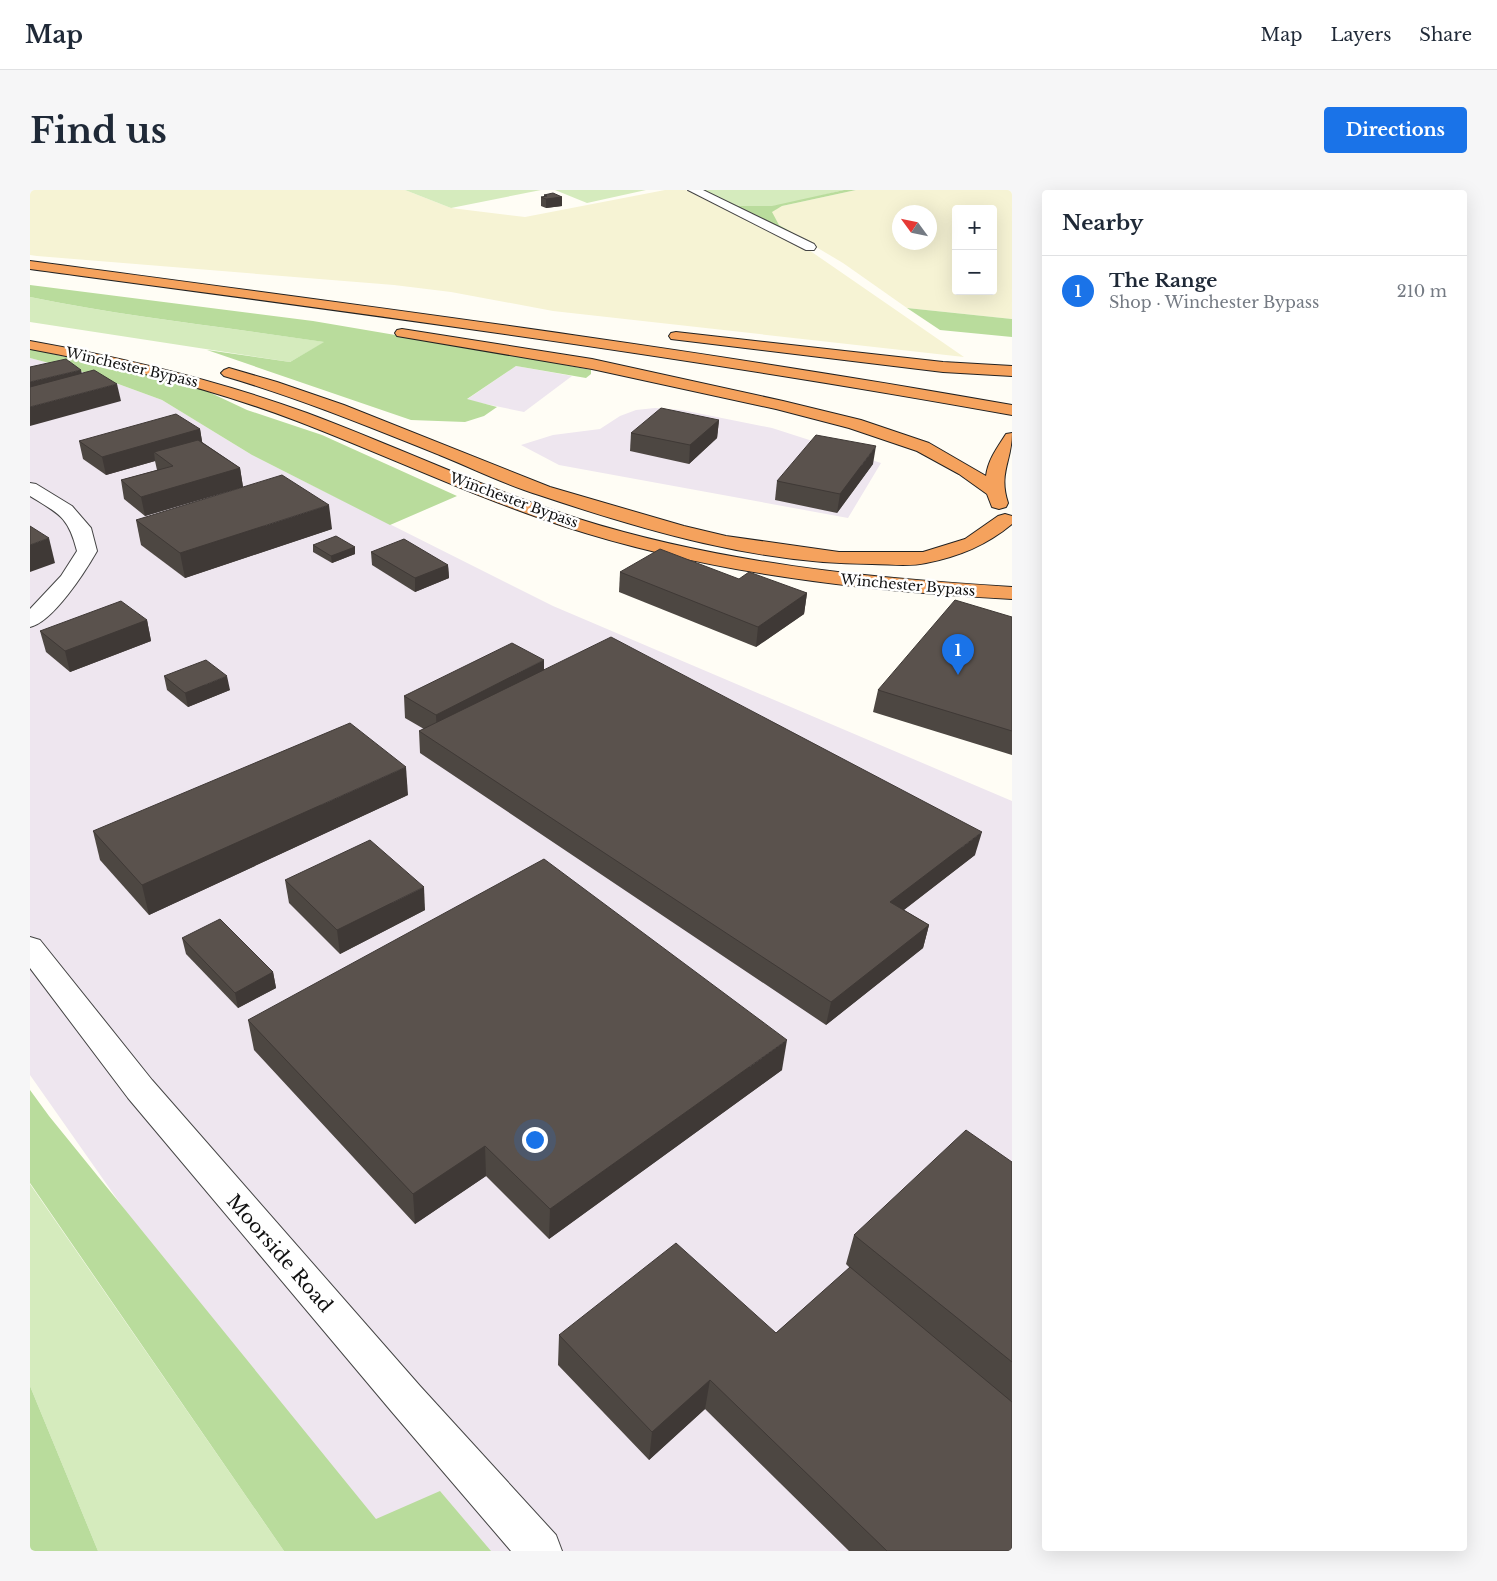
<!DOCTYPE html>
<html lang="en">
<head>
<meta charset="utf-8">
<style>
  body { margin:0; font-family:"Libre Baskerville",serif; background:#f6f6f7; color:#1f2937 }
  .controls { position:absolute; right:15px; top:15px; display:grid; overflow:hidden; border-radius:5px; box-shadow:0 5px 20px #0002 }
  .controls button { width:45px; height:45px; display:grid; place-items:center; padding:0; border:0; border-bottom:1px solid #e0e1e3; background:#fff; color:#1f2937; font:25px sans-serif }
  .compass { position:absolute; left:862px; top:15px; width:45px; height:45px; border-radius:50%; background:#fff; box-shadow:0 5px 20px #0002; rotate:303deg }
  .you { position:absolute; left:504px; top:949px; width:18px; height:18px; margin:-12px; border:4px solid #fff; border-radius:50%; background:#1a73e8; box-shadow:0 0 0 8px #1a73e833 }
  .badge { display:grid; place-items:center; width:32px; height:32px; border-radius:50%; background:#1a73e8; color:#fff; font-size:16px; font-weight:700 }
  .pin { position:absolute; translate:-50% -41px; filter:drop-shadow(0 1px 2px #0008) }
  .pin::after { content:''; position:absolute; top:26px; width:18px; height:15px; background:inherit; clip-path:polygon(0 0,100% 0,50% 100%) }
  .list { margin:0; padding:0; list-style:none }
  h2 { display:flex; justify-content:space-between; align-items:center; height:65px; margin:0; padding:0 20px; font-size:21px }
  h2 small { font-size:16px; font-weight:400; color:#747a83 }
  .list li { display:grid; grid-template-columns:32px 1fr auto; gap:15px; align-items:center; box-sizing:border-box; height:70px; padding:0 20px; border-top:1px solid #e0e1e3 }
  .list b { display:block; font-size:19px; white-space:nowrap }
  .list p { margin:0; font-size:16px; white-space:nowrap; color:#747a83 }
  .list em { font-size:16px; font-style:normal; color:#747a83 }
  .map { position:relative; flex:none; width:982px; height:1361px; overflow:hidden; border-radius:5px }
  header { display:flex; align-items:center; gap:30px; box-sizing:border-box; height:70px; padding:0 25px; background:#fff; border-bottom:1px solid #e0e1e3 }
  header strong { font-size:24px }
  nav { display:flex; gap:28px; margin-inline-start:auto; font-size:18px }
  .intro { display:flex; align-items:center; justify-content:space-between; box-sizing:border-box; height:120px; padding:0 30px }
  h1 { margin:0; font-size:35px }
  .button { padding:12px 22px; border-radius:5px; background:#1a73e8; color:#fff; font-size:18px; font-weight:700 }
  main { display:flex; gap:30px; padding:0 30px }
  aside { flex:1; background:#fff; border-radius:5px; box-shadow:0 5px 20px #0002 }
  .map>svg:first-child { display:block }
  .industrial { fill:#eee6ef }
  .farmland { fill:#f6f3d4; fill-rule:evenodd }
  .green { fill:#d5ebbd }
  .forest { fill:#b9dc9c }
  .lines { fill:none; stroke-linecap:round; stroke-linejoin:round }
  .street-casing { stroke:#444; stroke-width:2 }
  .highway-casing { stroke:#222; stroke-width:2 }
  .street { fill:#fff; fill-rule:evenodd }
  .highway { fill:#f5a25d; fill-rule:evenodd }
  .wall { fill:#4d4742 }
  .shaded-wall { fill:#3f3936 }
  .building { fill:#5a524d; stroke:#3f3936 }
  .labels { text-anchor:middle; stroke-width:5; stroke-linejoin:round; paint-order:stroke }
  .far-street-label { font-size:14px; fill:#111; stroke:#fff }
  .near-street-label { font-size:19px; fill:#111; stroke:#fff }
</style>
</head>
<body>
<header>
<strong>Map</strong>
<nav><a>Map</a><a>Layers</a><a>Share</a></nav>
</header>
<div class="intro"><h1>Find us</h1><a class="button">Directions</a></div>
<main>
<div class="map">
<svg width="982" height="1361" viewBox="0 0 982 1361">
  <rect width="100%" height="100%" fill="#fffdf5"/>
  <g class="industrial">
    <path d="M0,168L61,184L132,210L222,265L523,416L982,611V1361H334L0,885Z"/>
    <path d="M486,176L542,186L494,222L436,210Z"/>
    <path d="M625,218L652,220L742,238L851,273L818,328L529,275L491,255L523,245L570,239L590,226L606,220Z"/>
  </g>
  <g class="farmland">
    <path d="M0,0H375L421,18L495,27L635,0H656L776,58L934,167L523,121L421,102L364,95L7,66L0,65Z"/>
    <path d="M826,0H982V129L877,118L813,73L749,35L741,22L752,16ZM926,19H963V101H926ZM869,22H899V52H869Z"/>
  </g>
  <g class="green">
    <path d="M375,0H511L421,18Z"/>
    <path d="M525,0H616L557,13Z"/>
    <path d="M673,0H814C782,7 739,22 707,17C696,14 683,5 673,0Z"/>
    <path d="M0,107C97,127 196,137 295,152L260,172L0,132Z"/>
    <path d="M0,994L254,1361H68L0,1196Z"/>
  </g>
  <g class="forest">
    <path d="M814,0H826L752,16L742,22L749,35L763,43L758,44L706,16H742Z"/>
    <path d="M0,95L283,131L494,167L561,180V184L556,188L486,176L437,209L467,217L454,226L435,232L381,230L177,160L260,172L294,152C196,137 97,127 0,107Z"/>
    <path d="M877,118L982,129V147L910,140Z"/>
    <path d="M0,159L166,196L217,220L292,245L427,306L360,335L222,265L132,210L61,184L0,168Z"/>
    <path d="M0,900L19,926L346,1329L410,1301L461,1361H254L0,993Z"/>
    <path d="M0,1196L68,1361H0Z"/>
  </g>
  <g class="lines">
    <g class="street-casing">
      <g id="street">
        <path d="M658,0H673L784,54L786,57L784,60H776Z"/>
        <path d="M0,293L6,294L42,316L61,338L67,361C55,382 23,432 0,437V419L31,386L47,361C38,326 29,324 0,306Z"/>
        <path d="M0,747L10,750L122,890L390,1196L526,1345L532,1361H481L362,1222L98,908L0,778Z"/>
      </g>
    </g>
    <g class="highway-casing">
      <g id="highway">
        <path d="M0,71C328,115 656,157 982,215V225C656,166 328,123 0,79Z"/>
        <path d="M372,139L562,169L753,211L831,230L899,253L956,286C958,270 967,258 976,244L982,243C982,271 968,283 978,313L976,317L969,319L962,317L957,304L929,284L887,261L819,238L746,219L562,179L367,146L365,143L367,140Z"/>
        <path d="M646,142L913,172L982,176V186L913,182L641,149L639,146L641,143Z"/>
        <path d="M0,151C94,168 187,190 277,223C368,257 456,299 549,329C689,373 836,388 982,397V409C830,401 678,383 533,336C442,306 356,265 267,231C180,198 91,176 0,159Z"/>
        <path d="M199,178L247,192L314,215L520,297L654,336L696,346L809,362H893L935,349L968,326L975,324L982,326V334C957,355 928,367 896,373C879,377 859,374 842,374C729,374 616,341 509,305C476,295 444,279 412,266C340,237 269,208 194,186L191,183L194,180Z"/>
      </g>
    </g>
    <use href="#street" class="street"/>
    <use href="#highway" class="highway"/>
  </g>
  <g class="wall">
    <path d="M514,5L532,7V16L516,18L511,16V7H514Z"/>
    <path d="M689,230L687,248L659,274L600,261L601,243Z"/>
    <path d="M170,239L172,252L210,278L213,297L115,326L94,309L91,290L127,280L125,271L76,285L53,269L49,251Z"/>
    <path d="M843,274L807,323L745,310L747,291Z"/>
    <path d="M106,330L302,339L155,388L111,355Z"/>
    <path d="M283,355L325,357V364L302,373L283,362Z"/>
    <path d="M341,362L418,375L419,388L385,402L342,375Z"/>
    <path d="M590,382L709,389L777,403L774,424L726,457L589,402Z"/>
    <path d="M982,427V565L843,522L848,500Z"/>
    <path d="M117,430L121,451L40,482L16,462L10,441Z"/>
    <path d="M514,480L945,665L874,720L899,735L893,758L796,835L390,563L389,541L394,539L375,528L374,506Z"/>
    <path d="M134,486L200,500L158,517L137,500Z"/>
    <path d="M378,605L119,725L70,670L63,641Z"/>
    <path d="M255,690L395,720L310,764L259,713Z"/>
    <path d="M152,748L243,782L246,798L208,818L156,764Z"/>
    <path d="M218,830L752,880L519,1049L456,986L385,1034L224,860Z"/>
    <path d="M982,972V1361H819L675,1219L619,1270L528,1175L529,1145L746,1143L820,1078L816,1074L824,1045Z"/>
  </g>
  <g class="shaded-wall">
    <path d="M532,7V16L516,18V9Z"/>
    <path d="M51,180L55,197L0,210V192Z"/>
    <path d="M87,194L91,211L0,236V217Z"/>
    <path d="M689,230L687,248L659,274L660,255Z"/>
    <path d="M170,239L173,257L124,262L125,271L76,285L72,267Z"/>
    <path d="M846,256L843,274L807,323L810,304Z"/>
    <path d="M210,278L213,297L115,326L111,307Z"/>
    <path d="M299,315L302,339L155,388L150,363Z"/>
    <path d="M19,348L25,373L0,382V355Z"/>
    <path d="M325,357V364L302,373L301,366Z"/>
    <path d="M418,375L419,388L385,402V388Z"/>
    <path d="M777,403L774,424L726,457L728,437Z"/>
    <path d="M117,430L121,451L40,482L35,461Z"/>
    <path d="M514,470V491L407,547L406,525Z"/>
    <path d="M197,486L200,500L158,517L155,503Z"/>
    <path d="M376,577L378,605L119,725L112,695Z"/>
    <path d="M952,642L945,665L854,735L860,712Z"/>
    <path d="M394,697L395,720L310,764L307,740Z"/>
    <path d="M899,735L893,758L796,835L801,812Z"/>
    <path d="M243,782L246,798L208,818L205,803Z"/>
    <path d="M757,850L752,880L519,1049L520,1019Z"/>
    <path d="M455,956L456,986L385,1034L383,1004Z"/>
    <path d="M680,1190L675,1219L619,1270L622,1242Z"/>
  </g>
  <g class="building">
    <path d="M523,3L532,7L516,9L511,7L517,6L514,5Z"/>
    <path d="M36,169L51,180L0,192V177Z"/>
    <path d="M64,180L87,194L0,217V197Z"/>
    <path d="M631,218L689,230L660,255L601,243Z"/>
    <path d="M146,224L170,239L72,267L49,251Z"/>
    <path d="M786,245L846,256L810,304L747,291Z"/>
    <path d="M168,250L210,278L111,307L91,290L143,276L124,262Z"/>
    <path d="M252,285L299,315L150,363L106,330Z"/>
    <path d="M0,336L19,348L0,355Z"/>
    <path d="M306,346L325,357L301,366L283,355Z"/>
    <path d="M374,349L418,375L385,388L341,362Z"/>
    <path d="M630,359L709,389L719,382L777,403L728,437L590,382Z"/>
    <path d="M925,410L982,427V541L848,500Z"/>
    <path d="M91,411L117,430L35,461L10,441Z"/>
    <path d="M581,447L952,642L860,712L899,735L801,812L389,541Z"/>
    <path d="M482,453L514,470L406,525L374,506Z"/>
    <path d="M176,470L197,486L155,503L134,486Z"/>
    <path d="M320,533L376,577L112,695L63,641Z"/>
    <path d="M340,650L394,697L307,740L255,690Z"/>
    <path d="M514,669L757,850L520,1019L455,956L383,1004L218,830Z"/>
    <path d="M190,729L243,782L205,803L152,748Z"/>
    <path d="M936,940L982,972V1172L824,1045Z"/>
    <path d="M646,1053L746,1143L820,1077L982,1212V1361H857L680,1190L622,1242L529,1145Z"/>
  </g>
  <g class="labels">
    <g class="far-street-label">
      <text transform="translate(102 177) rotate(13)" y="5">Winchester Bypass</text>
      <text transform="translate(484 310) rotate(20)" y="5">Winchester Bypass</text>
      <text transform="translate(878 395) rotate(5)" y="5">Winchester Bypass</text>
    </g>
    <g class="near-street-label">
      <text transform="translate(250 1063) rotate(49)" y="7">Moorside Road</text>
    </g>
  </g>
</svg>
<div class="controls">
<button>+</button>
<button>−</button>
</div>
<svg class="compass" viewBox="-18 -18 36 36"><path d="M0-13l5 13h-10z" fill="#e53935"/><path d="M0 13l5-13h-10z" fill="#747a83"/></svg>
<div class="you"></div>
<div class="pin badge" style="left:928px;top:485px">1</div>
</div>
<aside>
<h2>Nearby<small></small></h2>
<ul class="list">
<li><span class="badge">1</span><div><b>The Range</b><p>Shop · Winchester Bypass</p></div><em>210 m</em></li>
</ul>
</aside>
</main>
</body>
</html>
